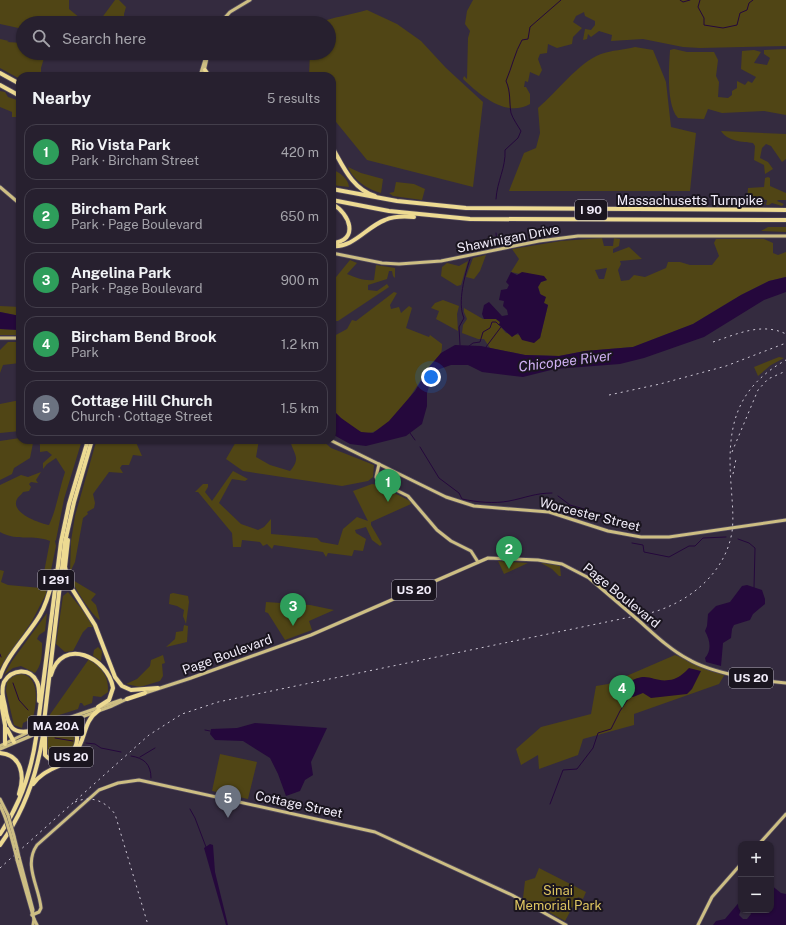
<!DOCTYPE html>
<html lang="en">
<head>
<meta charset="utf-8">
<style>
  body { margin:0; font-family:"Public Sans",sans-serif; background:#2f2837; color:#f1f3f6 }
  .controls { position:absolute; right:12px; bottom:12px; display:grid; overflow:hidden; border-radius:8px; box-shadow:0 1px 3px #0004 }
  .controls button { width:36px; height:36px; display:grid; place-items:center; padding:0; border:0; border-bottom:1px solid #433e4b; background:#27202f; color:#f1f3f6; font:20px sans-serif }
  .you { position:absolute; left:431px; top:377px; width:14px; height:14px; margin:-10px; border:3px solid #fff; border-radius:50%; background:#1a73e8; box-shadow:0 0 0 6px #1a73e833 }
  .badge { display:grid; place-items:center; width:26px; height:26px; border-radius:50%; background:#0b8043; color:#fff; font-size:13px; font-weight:700 }
  .pin { position:absolute; translate:-50% -33px; filter:drop-shadow(0 1px 2px #0008) }
  .pin::after { content:''; position:absolute; top:21px; width:14px; height:12px; background:inherit; clip-path:polygon(0 0,100% 0,50% 100%) }
  .list { margin:0; padding:0; list-style:none }
  h2 { display:flex; justify-content:space-between; align-items:center; height:52px; margin:0; padding:0 16px; font-size:17px }
  h2 small { font-size:13px; font-weight:400; color:#a4a3aa }
  .list li { display:grid; grid-template-columns:26px 1fr auto; gap:12px; align-items:center; box-sizing:border-box; height:56px; margin:0 8px 8px; padding:0 8px; border:1px solid #433e4b; border-radius:12px }
  .list b { display:block; font-size:15px; white-space:nowrap }
  .list p { margin:0; font-size:13px; white-space:nowrap; color:#a4a3aa }
  .list em { font-size:13px; font-style:normal; color:#a4a3aa }
  .icon { flex:none; width:22px; height:22px; fill:none; stroke:currentColor; stroke-width:2; stroke-linecap:round; stroke-linejoin:round }
  .map { position:relative; flex:none; width:786px; height:925px; overflow:hidden }
  .search { position:absolute; background:#27202f; box-shadow:0 1px 3px #0004; left:16px; top:16px; width:320px; height:44px; display:flex; align-items:center; gap:10px; box-sizing:border-box; padding:0 14px; border-radius:22px; color:#a4a3aa; font-size:15px }
  .panel { position:absolute; background:#27202f; box-shadow:0 1px 3px #0004; left:16px; top:72px; width:320px; height:372px; border-radius:12px }
  .map>svg:first-child { display:block }
  .green { fill:#504515; fill-rule:evenodd }
  .water { fill:#25083c }
  .lines { fill:none; stroke-linecap:round; stroke-linejoin:round }
  .stream { stroke:#25083c; stroke-width:1 }
  .major-casing { stroke:#524a5d; stroke-width:4.5 }
  .highway-casing { stroke:#524a5d; stroke-width:5.5 }
  .major { stroke:#cdbe83; stroke-width:3 }
  .highway { stroke:#edda92; stroke-width:4 }
  .rail { stroke:#cec8d6; stroke-width:1; stroke-dasharray:2 4; stroke-linecap:butt }
  .major-bridge-casing { stroke:#524a5d; stroke-width:4.5; stroke-linecap:butt }
  .highway-bridge-casing { stroke:#524a5d; stroke-width:5.5; stroke-linecap:butt }
  .major-bridge { stroke:#cdbe83; stroke-width:3 }
  .highway-bridge { stroke:#edda92; stroke-width:4 }
  .labels { text-anchor:middle; stroke-width:4; stroke-linejoin:round; paint-order:stroke }
  .shield { fill:#1a151f; stroke:#b0acb8; stroke-width:1 }
  .shield-label { font-size:12px; font-weight:bold; fill:#f1ecf9 }
  .street-label { font-size:13px; fill:#f1ecf9; stroke:#1a151f }
  .park-label { font-size:13px; fill:#ddc460; stroke:#1a151f }
  .water-label { font-size:14px; font-style:italic; fill:#cfb0f3; stroke:#1a151f }
</style>
</head>
<body>
<div class="map">
<svg width="786" height="925" viewBox="0 0 786 925">
  <rect width="100%" height="100%" fill="#342b3f"/>
  <g class="green">
    <path d="M0,0H69V9L86,23H23V29L0,24Z"/>
    <path d="M115,0H119L126,7L124,14V23H98Z"/>
    <path d="M473,0H786V46L700,48L683,47L643,39L611,41L612,35L599,31L591,37L588,34L587,39L583,40L585,29L591,30L595,25V21L585,16L584,12L576,16L573,22L582,28L573,37L572,44L557,48L548,44L547,53L540,54L538,59L542,70L539,76L530,72L528,82L525,81L524,87H526L530,94V104C506,118 480,95 463,79L464,76L467,79L468,38L470,31L465,24L467,11Z"/>
    <path d="M367,10L397,24L421,41L446,68L483,102L473,187L367,160L332,117V76H309L310,53H329V23H317C334,17 350,15 367,10Z"/>
    <path d="M0,39L9,41L7,42L23,43V53H54L51,58H44L41,68V76H20V79L0,68Z"/>
    <path d="M635,47L653,50L666,82L671,127L696,133L690,191H509L524,153L536,148L540,133L538,108C557,92 579,62 601,54C612,50 624,50 635,47Z"/>
    <path d="M674,49L687,52H714L718,60L716,76L719,82L718,97L728,98L732,95V91L737,88V81L745,85L748,81L752,83L756,77L741,69L742,51L754,50L761,52L754,63L767,65L770,58L764,54V50L786,49V115L764,111L722,113L708,109L704,119L678,118C666,105 669,68 670,50Z"/>
    <path d="M0,91L5,92L8,97L20,101V117H12V112L0,107Z"/>
    <path d="M721,131L786,134V159L782,162L771,146L766,144L762,148L760,158L768,162L773,169L765,174L764,165L754,160L755,146L753,143C743,142 727,141 721,131Z"/>
    <path d="M348,167L361,173L383,179L381,193C369,190 353,180 348,167Z"/>
    <path d="M332,169C340,173 348,178 349,187L332,185Z"/>
    <path d="M768,177L770,178V186L786,193V200H778L777,201L784,204L782,206L772,203L769,205H766L767,200L761,199L760,201L765,202V204L747,202L748,188L764,187L765,178Z"/>
    <path d="M396,182L414,184L425,189L422,200L393,196L389,193L394,192Z"/>
    <path d="M768,227H786V232L761,231Z"/>
    <path d="M602,238L604,246H613L614,238L620,239L619,246L613,249V253L629,247L642,259L620,261L621,264L618,270L621,281L629,280L634,275L645,277L666,268L668,262H680L690,265H712L719,256L714,243L716,239H764L773,243V253L778,255L786,252V277L769,281L741,295L693,324L633,347L585,351L559,356L525,355L490,348L484,339H478L462,333L463,325L467,319L464,312V308L483,319H496L500,322L499,325L506,333L540,338L548,305L544,303L538,287L541,282L547,280L511,272L519,259L512,249L561,241ZM607,268L604,279H599L595,270Z"/>
    <path d="M486,255L480,271L474,279L466,277L473,258Z"/>
    <path d="M350,260L357,263L347,274C357,278 364,281 374,280L376,265L395,268V278L393,276L392,271H389L387,279L368,285V290L377,291L387,284L389,287L338,321H332V282Z"/>
    <path d="M468,261L461,285L457,286L441,276L442,267L447,263L459,266Z"/>
    <path d="M394,292L397,293L390,305L391,309L399,307L401,313L409,306L412,308L406,328L429,337L430,335L442,344C442,346 442,351 441,353C438,358 432,362 429,367C416,387 396,424 373,432C359,438 341,418 332,409V337L347,329L352,320L356,321Z"/>
    <path d="M443,300L459,306L457,314L458,331L436,319L439,311L431,308L435,303Z"/>
    <path d="M0,306L20,307V316L0,312Z"/>
    <path d="M0,329L20,330V335H0Z"/>
    <path d="M8,342H20V363L3,365L0,373V350Z"/>
    <path d="M779,357L784,358L771,365L758,376L754,367Z"/>
    <path d="M20,400V431L0,433V404Z"/>
    <path d="M20,438V440H31L33,443L30,458L14,468L12,474L0,480V441Z"/>
    <path d="M37,440H82L64,499L56,540L55,541L56,546L46,594L32,621L0,668V570L4,571L1,582L8,585L41,588L50,541C33,534 19,542 0,532V485L21,475L28,477L41,472L36,480L38,483L31,482L29,484L31,487L29,491L23,492C22,494 18,497 17,499C10,513 39,523 49,525C57,508 59,490 65,472L56,458L47,464L43,469V463L52,455L47,451L40,452V445Z"/>
    <path d="M99,440H135L142,456L133,455L129,465H122L120,468L123,473L109,472L93,494L95,503L94,508L87,512L88,514L83,518L75,562L70,572L71,541L75,516L96,442H100Z"/>
    <path d="M237,440H259L256,457L270,465L290,471C302,457 293,454 290,440H322L331,448L374,465L373,477L368,481L342,486L243,471L226,459Z"/>
    <path d="M233,471L248,479L245,481L232,479L219,503L241,524L258,530L264,527L271,519V534L317,538L321,542L338,545L343,529L357,517L368,521L353,491L372,484L379,485L410,501L411,504L371,522V525L382,544L380,546L372,540L366,527L355,530L356,533L366,539L363,551L354,550L352,556L328,553L326,557L323,552L274,545L272,549L267,544L263,546L260,542L242,540L241,547H233L232,533L198,492H195L203,484H208V487L205,492L212,501Z"/>
    <path d="M498,561L528,563L504,574Z"/>
    <path d="M542,562L560,566L561,576H559L552,569L541,563Z"/>
    <path d="M71,579L96,594L91,600L96,605L100,620C93,617 74,587 71,579Z"/>
    <path d="M68,592L88,617L93,627H88L83,632L73,651L65,652L56,644L63,596Z"/>
    <path d="M173,593L188,596L189,602L186,624L183,616L184,610L177,606L169,604L170,594Z"/>
    <path d="M266,602L310,605L334,610L309,621L312,630L285,640L268,613L265,612Z"/>
    <path d="M47,613L45,631L39,635L37,639L42,643C42,654 42,665 35,673L21,666L13,668L4,675L12,661Z"/>
    <path d="M184,625L188,626L187,642L166,647L175,639L176,632L183,631Z"/>
    <path d="M98,647L102,651L101,661L93,656L94,650Z"/>
    <path d="M163,655L165,663L162,664L163,676L160,681L140,687L126,684L137,679L150,666L151,660Z"/>
    <path d="M675,655L725,674L719,684L634,714V725L583,739L578,755L539,769L538,755L521,765L516,749L541,727L591,714L596,686L608,684Z"/>
    <path d="M89,659C102,667 109,677 108,692L101,697L93,696L92,703L84,706L82,703H80L78,709L56,716H49Z"/>
    <path d="M15,674C41,671 37,702 33,718L23,723L22,728L14,725L6,691L7,681Z"/>
    <path d="M61,729C89,733 69,760 52,759C46,752 44,738 50,731Z"/>
    <path d="M220,754L257,762L248,799L212,791Z"/>
    <path d="M539,868L586,892L583,899L578,897L565,921L523,898L525,881L535,878Z"/>
  </g>
  <g class="water">
    <path d="M511,272L517,275L522,272L544,276L547,280L541,282L538,287L540,294L546,297L544,303L548,305L540,338L534,343L522,340L518,333L512,337L499,325L500,322L496,319H484L482,314L484,305L489,302L502,316L508,315L507,310L503,306L504,301L499,300L501,290L507,289L509,285L506,282Z"/>
    <path d="M786,277V292L764,300L704,337L644,358L620,364L555,369L523,377L482,372L468,365H451L437,370L432,376L427,393V406L422,424L406,436L366,446L350,444L332,434V409L341,418L361,432L373,433L389,421L415,391L430,366L441,353L455,345L481,346L525,355L559,356L585,351L633,347L693,324L741,295L769,281Z"/>
    <path d="M0,312L20,316V330L0,329Z"/>
    <path d="M747,585L762,590L765,599V604L753,614L750,620L734,625L732,629L731,638L723,643L721,666L706,662L705,658C712,650 710,640 705,631L707,626L708,614L716,606L730,602L742,586Z"/>
    <path d="M689,668L701,671L692,689L687,694L651,698L643,693L633,697L627,695L628,683C649,669 653,685 674,679C680,677 685,672 689,668Z"/>
    <path d="M255,723L327,728L311,762L313,775L305,780L300,791L286,796L278,774L270,758L243,741L215,740L210,734L211,729L237,728Z"/>
    <path d="M210,844L213,845L215,872L228,925H226L204,848Z"/>
    <path d="M771,885L781,893L786,894V925H713L716,921L725,919L741,900V910L739,915L743,919H747L751,914L749,910H771Z"/>
  </g>
  <g class="lines">
    <g class="stream">
      <path d="M680,0L683,2L690,0"/>
      <path d="M700,0L698,7L704,18V25L723,28L737,25L740,13L747,10L749,3L753,0"/>
      <path d="M496,199C497,181 506,168 505,150L518,138L521,131C518,126 513,119 511,113C509,102 511,92 506,81C512,67 515,52 522,40L528,39L530,27L561,0"/>
      <path d="M473,248L486,241L497,242L496,233"/>
      <path d="M460,345L459,327L464,318C457,303 465,274 470,259"/>
      <path d="M469,346L473,343L480,342L483,332L490,328L492,322H496L499,325"/>
      <path d="M486,347L501,327"/>
      <path d="M410,433L415,440"/>
      <path d="M420,447L439,478L459,493L462,499C476,502 494,504 509,501C525,498 535,493 552,493"/>
      <path d="M558,496L570,505L612,517L630,528"/>
      <path d="M738,539L749,543L755,548L754,588"/>
      <path d="M632,543L643,545L644,552L669,557L689,546H695L703,538L726,537"/>
      <path d="M0,654L1,657"/>
      <path d="M13,683L19,700L28,710"/>
      <path d="M205,730L210,731"/>
      <path d="M55,738L73,741"/>
      <path d="M86,743L95,744L101,748L121,752"/>
      <path d="M131,756C144,758 151,764 151,778"/>
      <path d="M140,757L155,748"/>
      <path d="M550,804L563,770L577,769L593,748L598,733L611,729L620,711L630,696"/>
      <path d="M190,809L195,818L206,847"/>
    </g>
    <g class="major-casing">
      <g id="major">
        <path d="M220,23L230,12L250,0"/>
        <path d="M200,76L207,53"/>
        <path d="M203,76L208,54"/>
        <path d="M0,187L20,204"/>
        <path d="M332,253L382,263L399,264L441,261L539,241L578,236H786"/>
        <path d="M0,338H20"/>
        <path d="M330,440L446,497L474,506L549,512L608,531L641,537H669L786,520"/>
        <path d="M379,464L376,477L378,481L408,496L437,530L451,541L471,551L478,562"/>
        <path d="M637,619C653,633 669,649 688,659C711,673 759,681 786,683"/>
        <path d="M145,693L191,678L311,635L488,558L538,560L562,564L589,578L630,613"/>
        <path d="M54,727L112,706L127,699"/>
        <path d="M36,729L121,700"/>
        <path d="M0,746L29,732"/>
        <path d="M0,749L45,730"/>
        <path d="M0,799L8,815"/>
        <path d="M0,805L5,817"/>
        <path d="M11,836L15,851"/>
        <path d="M14,836L17,848"/>
        <path d="M759,844L786,814"/>
        <path d="M19,857L33,910L32,915"/>
        <path d="M17,860L34,919L33,925"/>
        <path d="M32,915L39,912L41,908C39,886 23,865 37,845L99,790L118,783L139,780L375,832L512,895L566,925"/>
        <path d="M34,919L37,925"/>
        <path d="M698,925L712,897L741,864"/>
      </g>
    </g>
    <g class="highway-casing">
      <g id="highway">
        <path d="M205,70L209,76"/>
        <path d="M0,73L20,84"/>
        <path d="M0,85L20,96"/>
        <path d="M332,147C343,166 352,189 375,196"/>
        <path d="M332,189L397,201L466,208L786,210"/>
        <path d="M332,200L389,211L470,219L786,220"/>
        <path d="M332,204C350,213 360,241 332,243"/>
        <path d="M332,246C354,248 366,227 385,220C394,216 404,216 414,217"/>
        <path d="M68,540L65,567L69,584L95,625L115,677L122,686L131,690L158,688"/>
        <path d="M51,675C62,636 108,657 113,688L109,700L98,707"/>
        <path d="M0,677C6,656 29,634 40,615C48,602 51,586 55,571"/>
        <path d="M0,697L5,725V744"/>
        <path d="M127,699L145,693"/>
        <path d="M44,722L65,542L74,502L92,440"/>
        <path d="M38,724L61,542L69,504L88,440"/>
        <path d="M7,729L14,742"/>
        <path d="M35,730C12,736 8,727 5,706C3,698 1,690 4,682C12,669 30,667 37,682C40,688 39,695 39,701"/>
        <path d="M45,730C52,728 60,726 67,727C92,731 65,778 45,755V737"/>
        <path d="M0,753C22,755 25,776 19,794"/>
        <path d="M33,784C44,768 64,768 75,753C87,738 82,722 99,710"/>
        <path d="M0,834C20,805 31,772 36,738"/>
        <path d="M0,845C24,812 37,775 43,735"/>
      </g>
    </g>
    <use href="#major" class="major"/>
    <use href="#highway" class="highway"/>
    <g class="rail">
      <path d="M713,342C737,334 762,322 786,334"/>
      <path d="M609,395L660,384L726,366L786,343"/>
      <path d="M732,452L758,390L768,379L786,371"/>
      <path d="M733,474L736,459"/>
      <path d="M75,802C91,795 105,801 115,814L148,925"/>
      <path d="M0,868L149,735L182,714L218,702L650,613C688,603 725,574 732,532C734,517 732,500 731,484C727,429 734,389 786,360"/>
    </g>
    <g class="major-bridge-casing">
      <g id="major-bridge">
        <path d="M630,613L637,619"/>
        <path d="M8,815L14,836"/>
        <path d="M5,817L11,836"/>
        <path d="M17,848L19,857"/>
        <path d="M15,851L17,860"/>
      </g>
    </g>
    <g class="highway-bridge-casing">
      <g id="highway-bridge">
        <path d="M43,735L44,722"/>
        <path d="M36,738L38,724"/>
      </g>
    </g>
    <use href="#major-bridge" class="major-bridge"/>
    <use href="#highway-bridge" class="highway-bridge"/>
  </g>
  <g class="labels">
    <g class="shield">
      <rect x="575" y="200" width="32" height="20" rx="3"/>
      <rect x="38" y="570" width="36" height="20" rx="3"/>
      <rect x="392" y="580" width="44" height="20" rx="3"/>
      <rect x="729" y="668" width="44" height="20" rx="3"/>
      <rect x="28" y="716" width="56" height="20" rx="3"/>
      <rect x="49" y="747" width="44" height="20" rx="3"/>
    </g>
    <g class="shield-label">
      <text x="591" y="214">I 90</text>
      <text x="56" y="584">I 291</text>
      <text x="414" y="594">US 20</text>
      <text x="751" y="682">US 20</text>
      <text x="56" y="730">MA 20A</text>
      <text x="71" y="761">US 20</text>
    </g>
    <g class="street-label">
      <text x="690" y="205">Massachusetts Turnpike</text>
      <text transform="translate(508 238) rotate(-11)" y="5">Shawinigan Drive</text>
      <text transform="translate(590 514) rotate(14)" y="5">Worcester Street</text>
      <text transform="translate(622 595) rotate(39)" y="5">Page Boulevard</text>
      <text transform="translate(227 654) rotate(-20)" y="5">Page Boulevard</text>
      <text transform="translate(299 804) rotate(12)" y="5">Cottage Street</text>
    </g>
    <g class="park-label">
      <text x="558" y="895">Sinai<tspan x="558" dy="15">Memorial Park</tspan></text>
    </g>
    <g class="water-label">
      <text transform="translate(565 361) rotate(-7)" y="5">Chicopee River</text>
    </g>
  </g>
</svg>
<div class="controls">
<button>+</button>
<button>−</button>
</div>
<div class="you"></div>
<div class="pin badge" style="left:388px;top:502px;background:#2e9e5b">1</div>
<div class="pin badge" style="left:509px;top:569px;background:#2e9e5b">2</div>
<div class="pin badge" style="left:293px;top:626px;background:#2e9e5b">3</div>
<div class="pin badge" style="left:622px;top:708px;background:#2e9e5b">4</div>
<div class="pin badge" style="left:228px;top:818px;background:#6b7280">5</div>
<div class="search"><svg class="icon" aria-label="search" viewBox="0 0 24 24"><circle cx="10" cy="10" r="6"/><path d="M15 15l6 6"/></svg>Search here</div>
<section class="panel">
<h2>Nearby<small>5 results</small></h2>
<ul class="list">
<li><span class="badge" style="background:#2e9e5b">1</span><div><b>Rio Vista Park</b><p>Park · Bircham Street</p></div><em>420 m</em></li>
<li><span class="badge" style="background:#2e9e5b">2</span><div><b>Bircham Park</b><p>Park · Page Boulevard</p></div><em>650 m</em></li>
<li><span class="badge" style="background:#2e9e5b">3</span><div><b>Angelina Park</b><p>Park · Page Boulevard</p></div><em>900 m</em></li>
<li><span class="badge" style="background:#2e9e5b">4</span><div><b>Bircham Bend Brook</b><p>Park</p></div><em>1.2 km</em></li>
<li><span class="badge" style="background:#6b7280">5</span><div><b>Cottage Hill Church</b><p>Church · Cottage Street</p></div><em>1.5 km</em></li>
</ul>
</section>
</div>
</body>
</html>
